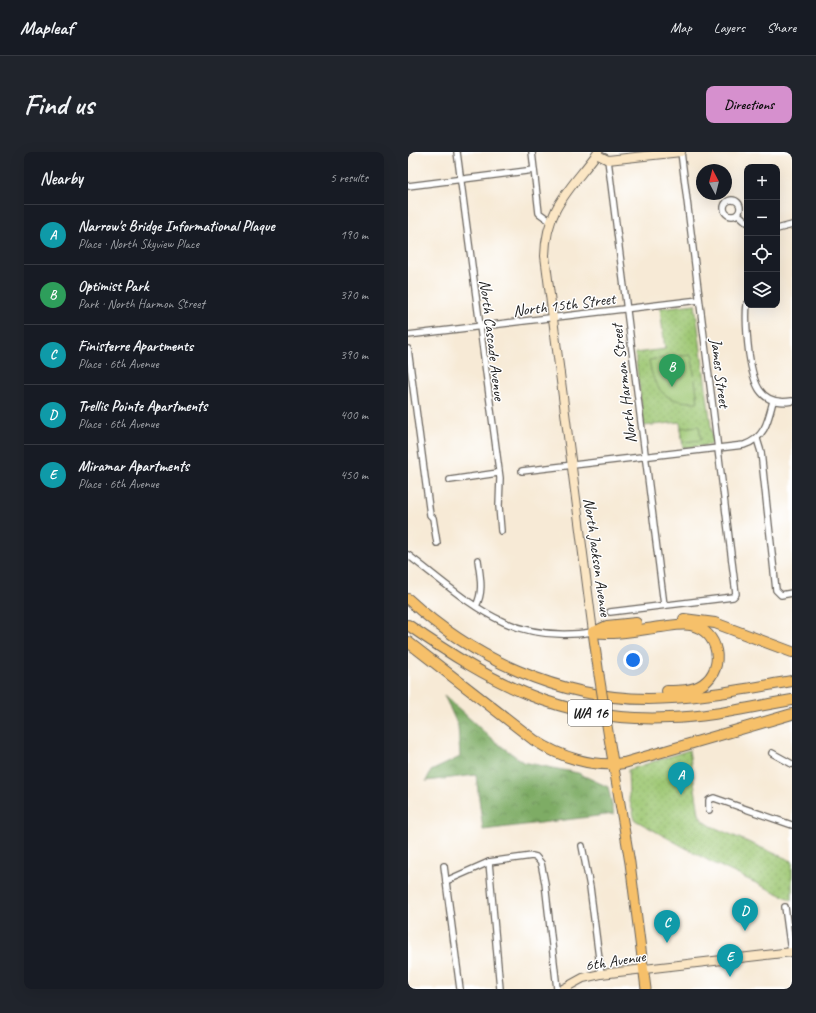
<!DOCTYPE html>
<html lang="en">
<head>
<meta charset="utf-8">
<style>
  body { margin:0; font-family:Caveat,sans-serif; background:#20242c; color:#f1f3f6 }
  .controls { position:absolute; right:12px; top:12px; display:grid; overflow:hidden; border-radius:8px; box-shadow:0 4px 16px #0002 }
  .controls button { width:36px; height:36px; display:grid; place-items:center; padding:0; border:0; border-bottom:1px solid #363941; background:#171b24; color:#f1f3f6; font:20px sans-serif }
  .compass { position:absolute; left:288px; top:12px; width:36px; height:36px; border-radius:50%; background:#171b24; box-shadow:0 4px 16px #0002; rotate:353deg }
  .you { position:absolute; left:225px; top:508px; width:14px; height:14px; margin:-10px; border:3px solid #fff; border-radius:50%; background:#1a73e8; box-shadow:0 0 0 6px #1a73e833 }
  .badge { display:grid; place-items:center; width:26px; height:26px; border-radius:50%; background:#d690ce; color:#fff; font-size:13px; font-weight:700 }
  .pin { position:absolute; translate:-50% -33px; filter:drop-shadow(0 1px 2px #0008) }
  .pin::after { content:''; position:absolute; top:21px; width:14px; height:12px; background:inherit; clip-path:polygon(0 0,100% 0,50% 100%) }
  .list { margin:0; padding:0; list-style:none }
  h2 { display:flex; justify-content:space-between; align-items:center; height:52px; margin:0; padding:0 16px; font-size:17px }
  h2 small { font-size:13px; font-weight:400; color:#9ea1a6 }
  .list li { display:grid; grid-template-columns:26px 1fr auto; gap:12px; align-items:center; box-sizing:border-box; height:60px; padding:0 16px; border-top:1px solid #363941 }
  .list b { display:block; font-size:15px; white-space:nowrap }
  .list p { margin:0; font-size:13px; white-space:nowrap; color:#9ea1a6 }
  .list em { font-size:13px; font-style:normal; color:#9ea1a6 }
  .icon { flex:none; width:22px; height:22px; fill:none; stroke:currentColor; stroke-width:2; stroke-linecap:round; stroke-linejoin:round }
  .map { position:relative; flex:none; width:384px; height:837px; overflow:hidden; border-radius:8px }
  header { display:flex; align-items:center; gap:24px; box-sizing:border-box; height:56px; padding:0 20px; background:#171b24; border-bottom:1px solid #363941 }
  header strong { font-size:19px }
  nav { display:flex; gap:22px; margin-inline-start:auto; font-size:14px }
  .intro { display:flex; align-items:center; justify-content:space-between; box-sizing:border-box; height:96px; padding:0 24px }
  h1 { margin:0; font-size:28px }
  .button { padding:10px 18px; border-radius:8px; background:#d690ce; color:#111; font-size:14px; font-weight:700 }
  main { display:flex; gap:24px; padding:0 24px }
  aside { flex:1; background:#171b24; border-radius:8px; box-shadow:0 4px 16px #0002 }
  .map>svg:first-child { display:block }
  .grass { fill:url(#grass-dots); stroke:#5d7248 }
  .forest { fill:url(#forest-crowns); stroke:#4d6440 }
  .pitch { fill:#9ec773; stroke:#5d7248 }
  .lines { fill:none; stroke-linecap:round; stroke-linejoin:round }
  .street-casing { stroke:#69645d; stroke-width:8 }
  .secondary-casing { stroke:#69645d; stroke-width:10 }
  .primary-casing { stroke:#69645d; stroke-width:11 }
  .highway-casing { stroke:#69645d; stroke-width:12 }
  .street { stroke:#fff; stroke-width:5.5 }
  .secondary { stroke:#fbe6c4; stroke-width:8 }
  .primary { stroke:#f6c06b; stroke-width:9 }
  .highway { stroke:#f6c06b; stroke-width:10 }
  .primary-bridge-casing { stroke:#69645d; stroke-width:11; stroke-linecap:butt }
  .primary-bridge { stroke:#f6c06b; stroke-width:9 }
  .labels { text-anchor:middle; stroke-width:3; stroke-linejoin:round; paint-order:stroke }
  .shield { fill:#fff; stroke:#606060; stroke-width:1 }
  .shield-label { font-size:15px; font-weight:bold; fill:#1c1c1c }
  .street-label { font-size:16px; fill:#1c1c1c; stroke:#fff }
</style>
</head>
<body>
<header>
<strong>Mapleaf</strong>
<nav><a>Map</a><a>Layers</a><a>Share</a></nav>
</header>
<div class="intro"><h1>Find us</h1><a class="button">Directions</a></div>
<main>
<aside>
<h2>Nearby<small>5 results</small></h2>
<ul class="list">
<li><span class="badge" style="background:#0f9aa8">A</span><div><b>Narrow's Bridge Informational Plaque</b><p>Place · North Skyview Place</p></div><em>190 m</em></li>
<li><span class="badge" style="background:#2e9e5b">B</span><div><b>Optimist Park</b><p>Park · North Harmon Street</p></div><em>370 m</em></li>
<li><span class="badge" style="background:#0f9aa8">C</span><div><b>Finisterre Apartments</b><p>Place · 6th Avenue</p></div><em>390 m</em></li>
<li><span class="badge" style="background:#0f9aa8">D</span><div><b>Trellis Pointe Apartments</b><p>Place · 6th Avenue</p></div><em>400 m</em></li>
<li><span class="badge" style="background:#0f9aa8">E</span><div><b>Miramar Apartments</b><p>Place · 6th Avenue</p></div><em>450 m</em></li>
</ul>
</aside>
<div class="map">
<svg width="384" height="837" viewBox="0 0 384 837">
  <defs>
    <pattern id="grass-dots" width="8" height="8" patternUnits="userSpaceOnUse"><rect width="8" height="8" fill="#9ec773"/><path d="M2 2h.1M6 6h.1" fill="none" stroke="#88aa63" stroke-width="1.8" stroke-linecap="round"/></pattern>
    <pattern id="forest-crowns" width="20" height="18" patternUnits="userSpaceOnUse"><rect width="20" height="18" fill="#7eac65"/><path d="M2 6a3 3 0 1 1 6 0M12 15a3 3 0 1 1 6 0" fill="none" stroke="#668b52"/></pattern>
  </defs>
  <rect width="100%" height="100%" fill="#fff"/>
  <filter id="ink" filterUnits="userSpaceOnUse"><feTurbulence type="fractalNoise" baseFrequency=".025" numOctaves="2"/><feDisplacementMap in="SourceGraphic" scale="8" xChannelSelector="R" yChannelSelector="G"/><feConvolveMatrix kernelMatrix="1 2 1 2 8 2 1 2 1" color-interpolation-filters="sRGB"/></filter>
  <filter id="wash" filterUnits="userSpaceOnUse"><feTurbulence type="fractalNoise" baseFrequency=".012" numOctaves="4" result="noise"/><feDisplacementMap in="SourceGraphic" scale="16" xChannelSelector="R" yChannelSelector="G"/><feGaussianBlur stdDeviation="0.9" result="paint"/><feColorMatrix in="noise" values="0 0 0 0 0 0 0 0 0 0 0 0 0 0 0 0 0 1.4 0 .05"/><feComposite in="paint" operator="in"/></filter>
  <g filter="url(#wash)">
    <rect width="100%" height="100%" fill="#f7ead6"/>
    <g class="grass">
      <path d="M287,152L305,290L302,293L275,296L272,270L236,274L227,201L257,197L252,156Z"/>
      <path d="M281,598L291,662L294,668L303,674L384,709V748L303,710L227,668L221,646L220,618Z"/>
    </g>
    <path class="forest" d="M36,543L85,588L115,610L170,621L200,635L206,662L75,678L68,623L18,629L23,619L52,605L50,574Z"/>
    <g class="pitch">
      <path d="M282,203L284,206L290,250C257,251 246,239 241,208Z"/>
      <path d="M291,274L293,288L275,290L273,276Z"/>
    </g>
  </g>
  <g filter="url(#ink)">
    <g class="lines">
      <g class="street-casing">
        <g id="street">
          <path d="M49,0L92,326L91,354L93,379"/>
          <path d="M124,0L131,61L142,69"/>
          <path d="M200,8L256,453"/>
          <path d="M0,34L126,18"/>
          <circle cx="324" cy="56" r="8"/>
          <path d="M330,62L339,70"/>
          <path d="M369,77L384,73"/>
          <path d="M339,152C337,168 339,185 341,202C345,228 350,255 384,249"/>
          <path d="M0,183L291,148"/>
          <path d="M0,197L22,363L25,366L29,391"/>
          <path d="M349,287L353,300L368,438L373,443L384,441"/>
          <path d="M114,319L336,293C357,286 360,269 365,249"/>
          <path d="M42,328L90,321"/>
          <path d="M0,403C63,451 100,493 185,480"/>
          <path d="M68,454C76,439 72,424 70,408"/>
          <path d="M202,460L325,445L328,442L273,0"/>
          <path d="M364,601L384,612"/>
          <path d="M301,658V648L306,646L384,673"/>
          <path d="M174,694L182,735L193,822"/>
          <path d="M81,710L92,837"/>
          <path d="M36,714L52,837"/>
          <path d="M38,729L81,710L124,704L128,705L133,711L137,731L149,837"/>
          <path d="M377,755L383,800"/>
        </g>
      </g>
      <g class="secondary-casing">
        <g id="secondary">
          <path d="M188,2L200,8L273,0"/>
          <path d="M185,480L137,104C138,55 163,37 190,0"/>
          <path d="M155,837L175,826L193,822L384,800"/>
        </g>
      </g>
      <g class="primary-casing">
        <g id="primary">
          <path d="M185,480L191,523"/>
          <path d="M201,586L222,711L238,837"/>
        </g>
      </g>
      <g class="highway-casing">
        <g id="highway">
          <path d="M0,447C64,506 151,547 240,547C288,547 336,537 384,529"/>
          <path d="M276,467L307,471L384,500"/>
          <path d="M0,473C84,531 154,571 261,566C302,565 343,555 384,548"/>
          <path d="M185,480C208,483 230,478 253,475C262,474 273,471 283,473C311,479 318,516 295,532C285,539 270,539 259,539"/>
          <path d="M186,480L199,474L228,471"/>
          <path d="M0,490L126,588C152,605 185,616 216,611L384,562"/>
        </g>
      </g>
      <use href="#street" class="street"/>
      <use href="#secondary" class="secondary"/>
      <use href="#primary" class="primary"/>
      <use href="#highway" class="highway"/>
      <g class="primary-bridge-casing">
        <path id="primary-bridge" d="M191,523L201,586"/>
      </g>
      <use href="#primary-bridge" class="primary-bridge"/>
    </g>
  </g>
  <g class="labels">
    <rect class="shield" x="160" y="548" width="44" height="26" rx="3"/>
    <g class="shield-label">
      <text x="182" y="566">WA 16</text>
    </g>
    <g class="street-label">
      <text transform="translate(156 152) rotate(-7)" y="6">North 15th Street</text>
      <text transform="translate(85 188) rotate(83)" y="6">North Cascade Avenue</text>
      <text transform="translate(313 221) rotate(83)" y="6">James Street</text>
      <text transform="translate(215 232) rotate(-97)" y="6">North Harmon Street</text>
      <text transform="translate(190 405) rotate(82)" y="6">North Jackson Avenue</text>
      <text transform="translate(207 808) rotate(-9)" y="6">6th Avenue</text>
    </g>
  </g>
</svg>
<div class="controls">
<button>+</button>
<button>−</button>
<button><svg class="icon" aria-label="locate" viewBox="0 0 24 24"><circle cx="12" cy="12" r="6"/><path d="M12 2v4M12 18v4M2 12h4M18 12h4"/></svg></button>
<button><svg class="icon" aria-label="layers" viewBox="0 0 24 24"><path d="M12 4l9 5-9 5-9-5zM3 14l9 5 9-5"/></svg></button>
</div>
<svg class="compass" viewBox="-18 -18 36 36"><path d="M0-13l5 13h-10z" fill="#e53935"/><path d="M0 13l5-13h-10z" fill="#9ea1a6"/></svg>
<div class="you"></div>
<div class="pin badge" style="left:273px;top:643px;background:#0f9aa8">A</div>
<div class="pin badge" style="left:264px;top:235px;background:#2e9e5b">B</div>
<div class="pin badge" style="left:259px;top:791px;background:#0f9aa8">C</div>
<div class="pin badge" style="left:337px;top:779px;background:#0f9aa8">D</div>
<div class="pin badge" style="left:322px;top:825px;background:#0f9aa8">E</div>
</div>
</main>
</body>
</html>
